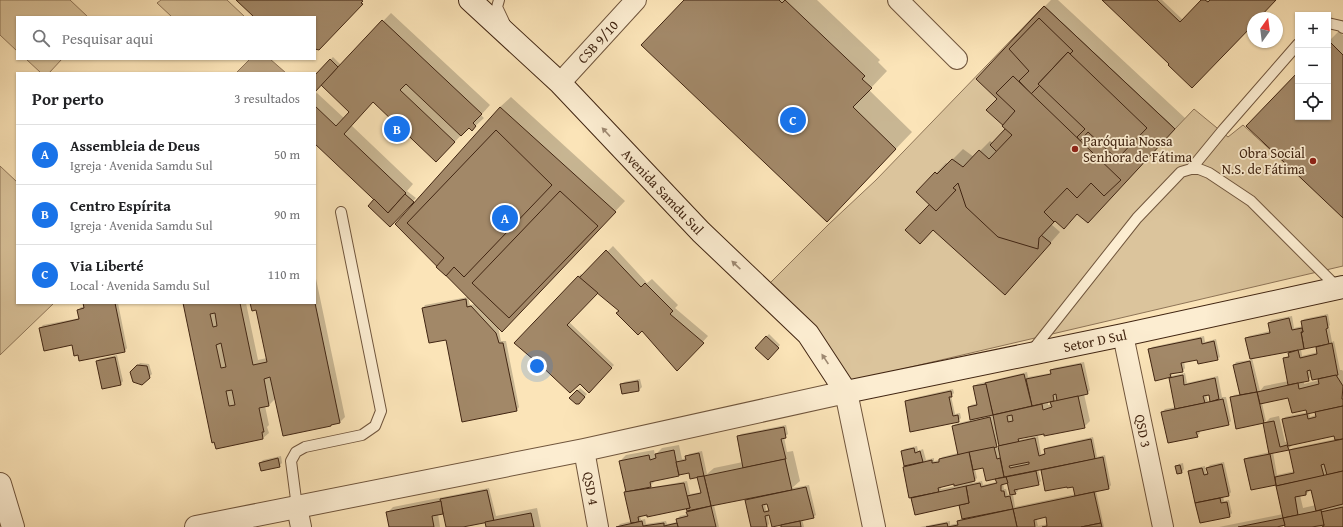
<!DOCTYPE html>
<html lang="pt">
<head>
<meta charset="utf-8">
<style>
  body { margin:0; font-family:"Gentium Book Plus",serif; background:#f6f6f6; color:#202124 }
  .controls { position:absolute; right:12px; top:12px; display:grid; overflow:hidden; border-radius:0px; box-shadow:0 1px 3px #0004 }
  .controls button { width:36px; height:36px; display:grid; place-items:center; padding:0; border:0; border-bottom:1px solid #e0e0e0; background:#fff; color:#202124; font:20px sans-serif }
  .compass { position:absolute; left:1247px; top:12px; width:36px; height:36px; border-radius:50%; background:#fff; box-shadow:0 1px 3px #0004; rotate:14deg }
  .you { position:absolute; left:537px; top:366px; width:14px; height:14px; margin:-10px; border:3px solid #fff; border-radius:50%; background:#1a73e8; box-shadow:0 0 0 6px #1a73e833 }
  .badge { display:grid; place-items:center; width:26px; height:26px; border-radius:50%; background:#1a73e8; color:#fff; font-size:13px; font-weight:700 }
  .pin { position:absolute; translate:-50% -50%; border:2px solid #fff; box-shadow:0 1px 4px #0006 }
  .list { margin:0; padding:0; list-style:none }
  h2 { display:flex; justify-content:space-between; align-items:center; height:52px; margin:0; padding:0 16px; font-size:17px }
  h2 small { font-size:13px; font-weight:400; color:#757577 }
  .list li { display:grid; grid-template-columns:26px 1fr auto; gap:12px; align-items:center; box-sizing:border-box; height:60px; padding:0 16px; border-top:1px solid #e0e0e0 }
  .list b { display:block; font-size:15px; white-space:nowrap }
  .list p { margin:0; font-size:13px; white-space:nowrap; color:#757577 }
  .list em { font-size:13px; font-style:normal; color:#757577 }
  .icon { flex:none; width:22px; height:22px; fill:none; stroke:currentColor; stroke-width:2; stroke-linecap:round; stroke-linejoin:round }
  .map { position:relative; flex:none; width:1343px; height:527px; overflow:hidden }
  .search { position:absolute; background:#fff; box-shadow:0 1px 3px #0004; left:16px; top:16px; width:300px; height:44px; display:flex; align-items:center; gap:10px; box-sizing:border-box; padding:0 14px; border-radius:0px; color:#757577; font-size:15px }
  .panel { position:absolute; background:#fff; box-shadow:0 1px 3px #0004; left:16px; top:72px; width:300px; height:232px; border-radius:0px }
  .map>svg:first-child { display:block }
  .green { fill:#dbc49c; stroke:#8e7457 }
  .water { fill:#bca380; stroke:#8b7154 }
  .shadow { fill:#0003; fill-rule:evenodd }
  .building { fill:#a28868; stroke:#412512; fill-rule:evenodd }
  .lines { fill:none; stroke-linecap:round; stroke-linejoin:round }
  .service-casing { stroke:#70553c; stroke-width:12 }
  .minor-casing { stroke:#70553c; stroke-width:22 }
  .tertiary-casing { stroke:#70553c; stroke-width:24 }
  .secondary-casing { stroke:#412512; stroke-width:24 }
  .service { stroke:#fcedd1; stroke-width:10 }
  .minor { stroke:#fcedd1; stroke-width:20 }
  .tertiary { stroke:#fcedd1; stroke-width:22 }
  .secondary { stroke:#fcedd1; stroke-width:22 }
  .oneway { fill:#9e8972 }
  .poi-dot { fill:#8f2418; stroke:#fcedd1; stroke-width:1.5 }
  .labels { text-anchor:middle; stroke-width:3.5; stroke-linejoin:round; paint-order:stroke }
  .street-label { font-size:14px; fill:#412512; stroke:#fcedd1 }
  .poi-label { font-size:14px; fill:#412512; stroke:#fcedd1; text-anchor:start }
</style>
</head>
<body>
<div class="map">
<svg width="1343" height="527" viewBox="0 0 1343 527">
  <rect width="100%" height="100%" fill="#fbe4b8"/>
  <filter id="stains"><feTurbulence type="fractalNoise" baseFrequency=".005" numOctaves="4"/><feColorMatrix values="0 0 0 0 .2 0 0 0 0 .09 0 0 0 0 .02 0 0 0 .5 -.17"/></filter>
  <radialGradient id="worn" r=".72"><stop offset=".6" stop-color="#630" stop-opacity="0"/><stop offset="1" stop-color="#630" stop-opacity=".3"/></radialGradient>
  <g class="green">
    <path d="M0,0H70L88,17H17V51L0,35Z"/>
    <path d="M161,0H227L245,17H172L157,3Z"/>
    <path d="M1044,6L1175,129L1194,109L1228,137L1243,125L1343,216V266L851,381L770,283L829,224L876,180Z"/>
    <path d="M26,59H62L49,73H41Z"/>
    <path d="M0,166L17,182V303H54L0,355Z"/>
  </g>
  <path class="water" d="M250,59H270L286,73H236Z"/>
  <g class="shadow">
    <path d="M685,0H817L880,60L878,62L887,71L869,90L912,132L843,204Z"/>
    <path d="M1051,0H1058L1185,118L1098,212L1078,213L1055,220L1051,224L1060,232L1015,283L918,192L946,163L948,164L963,149L974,157L990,141L993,143L1006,129L998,98L1044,7Z"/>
    <path d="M1103,0H1162L1183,20L1202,0H1275L1258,18H1253V23L1171,64Z"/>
    <path d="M391,13L490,105L481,115L484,118L472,129L469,127L444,153L373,101L351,125L413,184L407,191L416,198L390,225L375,199L315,143V94L317,93L345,119L351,112L321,84L315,91V76L333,57L341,65Z"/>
    <path d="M1339,31L1343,35V216L1248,126L1298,73V117H1328V42Z"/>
    <path d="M511,97L625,201L512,320L498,327L501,341H506L519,407L517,410L463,421L447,339L423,308L425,305L468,297L500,107ZM468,297L475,304L470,305Z"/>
    <path d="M613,246L647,283L652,279L678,305L675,308L708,336L683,364L598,291L569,322L614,365L589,391L580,383L535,358L516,343L581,274L583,276Z"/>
    <path d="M315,274L345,417L340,422L276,398L269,405L265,406L269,425L267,427L269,433L263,438L216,448L185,303H246L258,360L267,358L257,309L251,303H315Z"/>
    <path d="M84,303H118L127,348L125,351L73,344L40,328L43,325L80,318L78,310L81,307H84Z"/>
    <path d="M1328,314L1330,325L1329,326L1332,342L1334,341L1340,370H1342L1343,371V527H1286L1285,523L1283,524V527H1219L1283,514L1277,483L1251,488L1245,460L1248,457L1270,452L1264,424L1270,418L1279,416L1285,442L1288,441L1283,419L1285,417L1308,412L1307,409L1289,397L1262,403L1266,421L1237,427L1231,398L1234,395L1240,394L1234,365L1236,362L1251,360L1246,338L1249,336L1270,331L1269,323L1271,320L1292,316L1294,328L1303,326L1302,321L1304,319ZM1316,346L1318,352L1302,356L1301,349ZM1289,352L1290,355L1284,358L1289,381L1264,386L1260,391L1252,358ZM1312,376L1319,378L1320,380L1304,384V381L1308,380ZM1315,411L1316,415L1310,417L1309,413ZM1335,435L1336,439L1293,448L1290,450L1295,471L1277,475L1273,452L1288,449L1293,444ZM1312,489L1316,505L1303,508L1300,495L1306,494Z"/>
    <path d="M769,334L780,345L767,359L756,348Z"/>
    <path d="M1204,336L1205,342L1216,339L1220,357L1217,359H1197L1184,361L1185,368L1183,371L1173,373L1171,376L1185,373L1187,383L1218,376L1222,397H1226L1231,421L1228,424L1199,430L1200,433L1197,436L1162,412L1165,409L1176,407L1170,378L1172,376L1155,380L1149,350L1152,347ZM1209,394L1211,400L1208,401L1206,395Z"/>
    <path d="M117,355L123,381L121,384L97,362L99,359Z"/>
    <path d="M1084,362L1090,390L1088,393L1084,394L1090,421L1084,427L1022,437L1019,440L1038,436L1041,454L1046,453L1045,449L1048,447L1093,437L1097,457L1105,455L1111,485L1109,488L1096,491L1104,527H920L950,521V525L959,523L958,521L963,518L960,504L916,513L904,467L905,466L902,451L904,449L917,446L918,451L923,449L926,460L934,458V461L939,460L942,457L958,453L953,427L955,424L971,420L969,407L971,405L978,403L974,387L977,384L1027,372L1028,377L1051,373V370L1054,368ZM1054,400L1052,404L1048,405V402ZM999,442L1000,445L997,448V445ZM984,467L996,478L997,482L983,485L982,481L972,483L977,478L975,469ZM1038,469H1041L1046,490L1067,486H1074L1076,494L1015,507L1013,494L1018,491L1017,488L1038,484L1041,481ZM1008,482L1011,494L1008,495L1006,489H1004L1003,483ZM954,483L955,486L941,489L940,486ZM1046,516L1048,524L1038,526L1036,518Z"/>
    <path d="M140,363L149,364L152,374L142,384L132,372Z"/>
    <path d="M640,379L642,387L639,390L623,393L621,385L624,382Z"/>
    <path d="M580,388L587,394L579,403L571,398Z"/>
    <path d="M953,389L954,393L951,396L955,414L960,413L961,418L958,421L906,402L909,399Z"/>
    <path d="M786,425L788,434L784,437L787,452L793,451L800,481L792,488L809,485L816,515L813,517L802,519L804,527H778L782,526L781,524L770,514L768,515L769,524L767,526L752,527L746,500L748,498L714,505L719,527H617L620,524L632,521L620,461L626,455L654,450L655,455L662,448L679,445L682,459L687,458V457L689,454L702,451L707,474L714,468L743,462L738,436L741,434ZM690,472L698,476L702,492L690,494L687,481L648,488L656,480ZM768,502L769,510H766L765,503ZM687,507L688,514L680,516L677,519L678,522L667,524L666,521L646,524L645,519L641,520L640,516Z"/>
    <path d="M281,456L282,463L279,466L260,463L263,460Z"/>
    <path d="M1224,462L1231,492L1229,495L1223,496L1224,501L1229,500L1232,513L1230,516L1201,522L1189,472L1192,469L1205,466L1206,473L1208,472L1207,468L1210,465Z"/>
    <path d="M1183,463L1184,469L1182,472L1178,473L1176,466L1179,464Z"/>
    <path d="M489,488L496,516L537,508L541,527H487L486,521L458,527H447L444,512L438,514L440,527H390L387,513L393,507Z"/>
  </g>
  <g class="building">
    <path d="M236,0H361L363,1L361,3L363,4L319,50L315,49V17H254Z"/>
    <path d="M684,0H779L782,3L785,0L865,76L862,79L872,88L853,107L896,149L827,222L641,45Z"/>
    <path d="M1102,0H1157L1180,22L1201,0H1205L1208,2L1210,0H1276L1259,18H1253V25L1192,88L1168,65L1169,64Z"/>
    <path d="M1044,6L1175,129L1088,223L1077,214L1064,229L1055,221L1041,235L1051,243L1005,295L933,230L920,244L905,230L968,164L979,175L999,154L990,145L1006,128L986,110L997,99L976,79Z"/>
    <path d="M1039,18L1073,51L1070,54L1068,52L1038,84L1040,85L1031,94L1019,81L1029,71L1009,49Z"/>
    <path d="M382,20L482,114L473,123L476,126L472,131L469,128L461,136L406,84L400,90L455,142L436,162L373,102L344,134L406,193L388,213L315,144V106L336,126L349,112L321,85Z"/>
    <path d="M1328,40L1343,55V218L1246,126L1298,72V117H1328Z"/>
    <path d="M1068,52L1147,128L1117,159L1088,132L1080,141L1077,137L1085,129L1038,84Z"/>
    <path d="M330,59L338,67L315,92V75Z"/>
    <path d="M1013,76L1121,180L1104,196L1091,183L1077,198L1067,188L1044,212L1054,222L1039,238L1038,249L998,237L966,207L958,183L953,188L956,190L936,211L916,192L935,172L937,174L952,159L963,167L979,150L989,159L1012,135L1002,126L1015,111L996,93Z"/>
    <path d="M500,107L616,212L502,332L395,224Z"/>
    <path d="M496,130L552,185L464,277L454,267L446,276L436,267L444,258L407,223Z"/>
    <path d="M560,191L598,226L509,318L472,283Z"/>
    <path d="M405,194L414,202L390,227L368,206L374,199L388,213Z"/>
    <path d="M606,250L641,287L645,283L673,311L670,314L704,343L677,371L642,331L638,335L616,313L619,311L579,278Z"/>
    <path d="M578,276L598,293L567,325L612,368L589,393L580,384L570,393L534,359V360L514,343Z"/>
    <path d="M466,299L467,307L471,306L496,333L499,343H503L517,411L462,422L446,340L429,343L422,308Z"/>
    <path d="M83,303H115L125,352L79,361L78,355L74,356L72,345L44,351L39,328L79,319L77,310L84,308Z"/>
    <path d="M183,303H240L253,365L267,362L256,310L252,311L250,303H315L340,423L331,425V426L283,436L270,377L264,379L269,406L259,408L264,432H262L263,439L216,449L214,442L212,443ZM215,313L217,326L213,327L210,314ZM221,343L226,367L221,368L216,345ZM232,390L235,405L229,406L226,391Z"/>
    <path d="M1326,316L1328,328L1326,329L1329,344L1304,349L1301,332H1303L1301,321Z"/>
    <path d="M1289,318L1292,330L1302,328L1303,332H1301L1304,349L1250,359L1245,338L1270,333L1268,323Z"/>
    <path d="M766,336L779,348L768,360L755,348Z"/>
    <path d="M1201,338L1202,344L1214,341L1218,360L1198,364L1197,360L1181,363L1183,372L1170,374L1171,377L1155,381L1148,349Z"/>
    <path d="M1332,343L1338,375L1312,380L1310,370L1307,371L1309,381L1288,385L1283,358L1289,357L1288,353L1298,350L1300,358L1317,354L1316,347Z"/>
    <path d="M115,357L121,385L102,389L96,361Z"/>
    <path d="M1250,361L1257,392L1240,395L1233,365Z"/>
    <path d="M1081,364L1088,394L1057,401L1056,394L1053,395L1054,401L1032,406L1026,379L1051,374L1050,370Z"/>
    <path d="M137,365L147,366L150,378L142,385L133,382L130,372Z"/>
    <path d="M1024,374L1032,406L993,415L985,383Z"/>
    <path d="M1183,375L1184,385L1215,378L1219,399L1210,402L1209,395L1203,396L1205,403L1175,409L1169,378Z"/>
    <path d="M1336,375L1343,386L1342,399H1343V406L1307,414L1306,410L1292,413L1288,398L1260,404L1257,392L1298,383L1299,389L1319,384L1318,379Z"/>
    <path d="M638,381L639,391L622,394L620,384Z"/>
    <path d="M986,384L993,415L970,420L968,407L977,405L973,386Z"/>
    <path d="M577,390L585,397L579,404H576L569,398Z"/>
    <path d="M951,391L952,397H949L953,416L958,415L959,422L910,432L905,401Z"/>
    <path d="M1257,392L1264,423L1236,429L1230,397Z"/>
    <path d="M1078,396L1085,428L1044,436V434L1018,439L1019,442L999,446L993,415L1042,404L1043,410L1052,407L1050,402ZM1012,415L1013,421L1008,422L1007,416Z"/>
    <path d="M1223,399L1229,425L1196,432L1198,437L1168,443L1161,412Z"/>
    <path d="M1343,406V439L1335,440L1334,436L1288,446L1282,419L1307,414L1308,419L1316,417L1315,412Z"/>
    <path d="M990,417L997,447L958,455L952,426Z"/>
    <path d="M1274,421L1280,447L1287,445L1289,450L1269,454L1263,423Z"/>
    <path d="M784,427L786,438L781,439L786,459L743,468L737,436Z"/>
    <path d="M1035,438L1039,456L1045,454L1044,449L1091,439L1095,459L1004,477L998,446ZM1029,462V464L1010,468L1009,466Z"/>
    <path d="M1343,439V471L1327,475L1324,464L1321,465L1324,476L1276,486L1275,477L1294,473L1289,450Z"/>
    <path d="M994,447L997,459L1000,458L1004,477L986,481L983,468L973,470L969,452Z"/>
    <path d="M914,448L915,453L920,451L923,462L904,466L901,451Z"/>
    <path d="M674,450L679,476L650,482L651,487L626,492L619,461L649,455L650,460L656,458L655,454Z"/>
    <path d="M969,452L975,481L954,486V484L938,488L939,492L909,498L903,467L932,460V463L939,462V459Z"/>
    <path d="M699,453L704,476L690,479L689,473L679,475L676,462L686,460L685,456Z"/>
    <path d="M1270,454L1276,485L1251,490L1244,459Z"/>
    <path d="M1103,457L1109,489L1075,496L1073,487L1067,488V487L1045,491L1041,470Z"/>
    <path d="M278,458L280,467L261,471L259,463Z"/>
    <path d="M785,459L792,490L711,506L704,476Z"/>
    <path d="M1222,464L1229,496L1195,503L1188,471L1202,468L1204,475L1208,474L1206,468Z"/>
    <path d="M1180,465L1182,473L1177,474L1175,466Z"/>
    <path d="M1036,471L1039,485L1014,490L1016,494L1010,495L1006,477Z"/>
    <path d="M1343,471V504L1316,511L1311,490L1306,491V495L1295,497L1298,515L1283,518L1276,486Z"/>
    <path d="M704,476L711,506L687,511L686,508H690L687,496L701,493L697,477Z"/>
    <path d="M1006,477L1008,483L1001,485V491H1004L1005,497L1010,496L1013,509L962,519L959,505L969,503L966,486L980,483L981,487L997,483L995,479Z"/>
    <path d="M684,483L690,508L647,517V515L638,517L639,522L631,523L624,492Z"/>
    <path d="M966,486L969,503L915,515L911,498Z"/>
    <path d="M806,487L814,518L772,527L769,515L765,516L767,527H751L745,500ZM767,504L769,511L764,512L762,505Z"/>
    <path d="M487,490L494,521L463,527H446L440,499Z"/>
    <path d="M1094,492L1101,523L1081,527H1042L1047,526L1046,517L1034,520L1035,527H1017L1013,509Z"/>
    <path d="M1220,498L1221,503L1227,502L1230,517L1200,523L1195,503Z"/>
    <path d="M441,501L443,514L432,516L434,527H389L386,512Z"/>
    <path d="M711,506L716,527H678L676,519L688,516L686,512Z"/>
    <path d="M1343,507V527H1322L1324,526L1321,512Z"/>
    <path d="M1013,509L1017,527H948L958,525L957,521Z"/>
    <path d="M1321,510L1324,525L1312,527H1285L1283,518Z"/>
    <path d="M531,513L534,527H486L485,522Z"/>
    <path d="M1283,518L1285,525L1277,527H1238Z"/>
    <path d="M642,521L643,526L664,523V526L677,523L678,527H616Z"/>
    <path d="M800,521L801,527H781V525Z"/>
    <path d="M947,523L948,527H926Z"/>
    <path d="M1101,523L1102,527H1081Z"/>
  </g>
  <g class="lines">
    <g class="service-casing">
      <g id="service">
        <path d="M499,0L497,7L505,24"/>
        <path d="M1328,23L1341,26L1343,28"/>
        <path d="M1191,169L1223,130L1298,44"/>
        <path d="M1031,352L1137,218L1181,172L1191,169H1199L1209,173L1251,201L1338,288"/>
        <path d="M297,507L291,461L296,452L305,447L362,435L375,426L381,411L341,212"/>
      </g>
    </g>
    <g class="minor-casing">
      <g id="minor">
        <path d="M898,0L957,59"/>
        <path id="s1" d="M560,83L636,0"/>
        <path id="s2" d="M1123,335L1163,527"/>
        <path id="s3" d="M584,450L598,527"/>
        <path d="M297,507L301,527"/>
      </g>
    </g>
    <g class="tertiary-casing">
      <g id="tertiary">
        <path d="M0,484L13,527"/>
        <path d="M196,527L584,450L846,392L874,527"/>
      </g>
    </g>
    <g class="secondary-casing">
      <g id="secondary">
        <path id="s4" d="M470,0L560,83L701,232L808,334L846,392L1123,335L1343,287"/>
      </g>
    </g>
    <use href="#service" class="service"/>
    <use href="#minor" class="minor"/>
    <use href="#tertiary" class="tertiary"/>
    <use href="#secondary" class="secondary"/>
  </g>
  <defs><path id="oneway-solid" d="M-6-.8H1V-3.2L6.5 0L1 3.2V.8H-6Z"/></defs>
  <g class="oneway">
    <use href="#oneway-solid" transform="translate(606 132) rotate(-133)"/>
    <use href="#oneway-solid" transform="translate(736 265) rotate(-137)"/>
    <use href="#oneway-solid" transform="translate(825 359) rotate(-124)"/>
  </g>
  <g class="poi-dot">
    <circle cx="1075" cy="149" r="4"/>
    <circle cx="1313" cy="161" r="4"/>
  </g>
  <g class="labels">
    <g class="street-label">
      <text dy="5" stroke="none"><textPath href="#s1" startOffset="56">CSB 9/10</textPath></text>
      <text dy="5" stroke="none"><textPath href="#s4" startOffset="272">Avenida Samdu Sul</textPath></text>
      <text dy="5" stroke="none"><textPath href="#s4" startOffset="799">Setor D Sul</textPath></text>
      <text dy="5" stroke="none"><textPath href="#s2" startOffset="98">QSD 3</textPath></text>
      <text dy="5" stroke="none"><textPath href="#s3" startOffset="39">QSD 4</textPath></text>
    </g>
    <g class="poi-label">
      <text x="1083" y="146">Paróquia Nossa<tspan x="1083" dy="16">Senhora de Fátima</tspan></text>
      <text x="1305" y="158" text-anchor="end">Obra Social<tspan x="1305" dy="16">N.S. de Fátima</tspan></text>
    </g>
  </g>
  <rect width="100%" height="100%" filter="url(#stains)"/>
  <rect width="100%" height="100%" fill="url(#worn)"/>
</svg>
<div class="controls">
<button>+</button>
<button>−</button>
<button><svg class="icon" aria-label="locate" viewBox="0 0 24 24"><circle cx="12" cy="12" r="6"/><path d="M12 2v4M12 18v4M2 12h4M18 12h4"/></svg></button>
</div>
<svg class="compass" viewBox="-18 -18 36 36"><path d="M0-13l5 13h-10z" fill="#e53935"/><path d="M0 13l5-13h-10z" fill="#757577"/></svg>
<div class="you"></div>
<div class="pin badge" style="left:505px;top:218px">A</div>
<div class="pin badge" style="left:397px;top:129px">B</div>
<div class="pin badge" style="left:793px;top:120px">C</div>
<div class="search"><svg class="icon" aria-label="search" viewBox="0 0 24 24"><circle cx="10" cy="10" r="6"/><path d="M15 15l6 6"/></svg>Pesquisar aqui</div>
<section class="panel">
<h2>Por perto<small>3 resultados</small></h2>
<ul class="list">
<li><span class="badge">A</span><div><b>Assembleia de Deus</b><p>Igreja · Avenida Samdu Sul</p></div><em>50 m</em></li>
<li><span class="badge">B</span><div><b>Centro Espírita</b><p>Igreja · Avenida Samdu Sul</p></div><em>90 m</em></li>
<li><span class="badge">C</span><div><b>Via Liberté</b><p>Local · Avenida Samdu Sul</p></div><em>110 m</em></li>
</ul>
</section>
</div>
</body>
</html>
